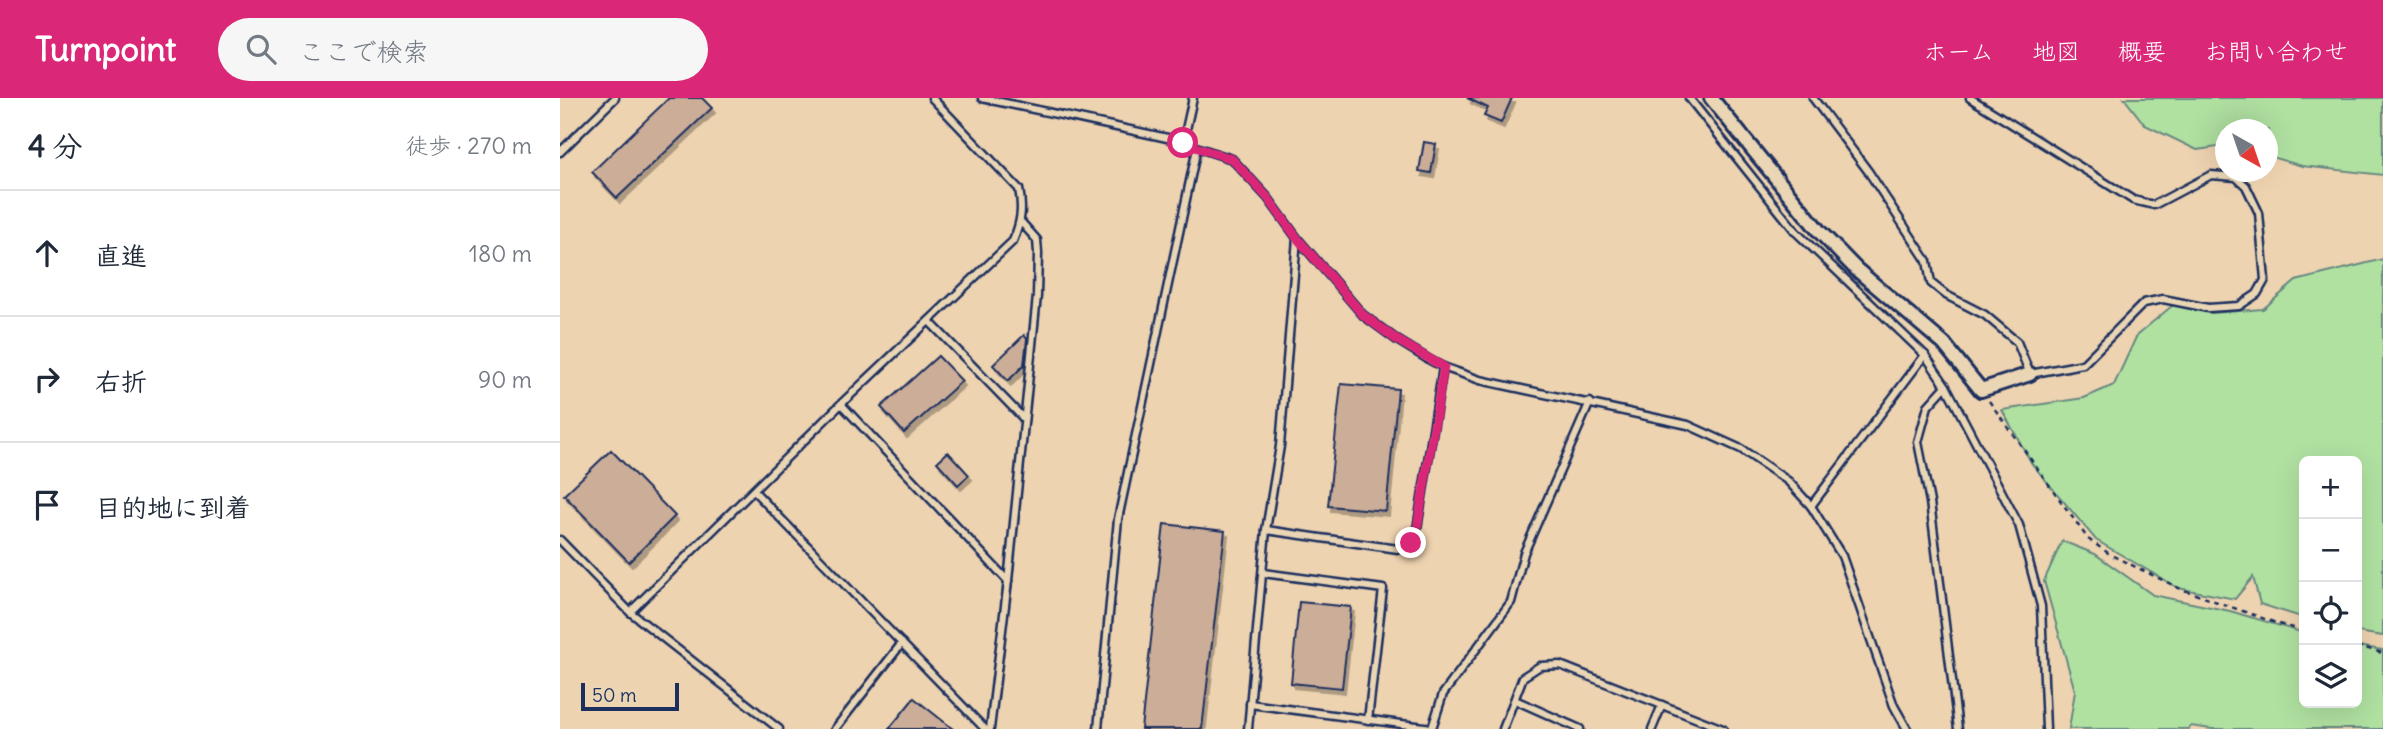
<!DOCTYPE html>
<html lang="ja">
<head>
<meta charset="utf-8">
<style>
  body { margin:0; font-family:Delius,"Klee One",sans-serif; background:#f6f6f7; color:#1f2937 }
  .controls { position:absolute; right:21px; bottom:21px; display:grid; overflow:hidden; border-radius:10px; box-shadow:0 7px 28px #0002 }
  .controls button { width:63px; height:63px; display:grid; place-items:center; padding:0; border:0; border-bottom:2px solid #e0e1e3; background:#fff; color:#1f2937; font:35px sans-serif }
  .compass { position:absolute; left:1655px; top:21px; width:63px; height:63px; border-radius:50%; background:#fff; box-shadow:0 7px 28px #0002; rotate:140deg }
  .scale { position:absolute; left:21px; bottom:18px; width:98px; box-sizing:border-box; padding-left:7px; border:4px solid #1b2f5e; border-top:0; font-size:19px; line-height:24px; white-space:nowrap; color:#1b2f5e; -webkit-text-stroke:5px #ead6b4; paint-order:stroke }
  .stop { position:absolute; width:21px; height:21px; margin:-16px; border:5px solid #db2777; border-radius:50%; background:#fff }
  .stop.end { background:#db2777; border-color:#fff; box-shadow:0 2px 7px #0008 }
  .list { margin:0; padding:0; list-style:none }
  h2 { display:flex; justify-content:space-between; align-items:center; height:91px; margin:0; padding:0 28px; font-size:30px }
  h2 small { font-size:23px; font-weight:400; color:#747a83 }
  .list li { display:grid; grid-template-columns:46px 1fr auto; gap:21px; align-items:center; box-sizing:border-box; height:126px; padding:0 28px; border-top:2px solid #e0e1e3 }
  .list b { display:block; font-size:26px; white-space:nowrap }
  .list em { font-size:23px; font-style:normal; color:#747a83 }
  .icon { flex:none; width:38px; height:38px; fill:none; stroke:currentColor; stroke-width:2; stroke-linecap:round; stroke-linejoin:round }
  .map { position:relative; flex:none; width:1823px; height:631px; overflow:hidden }
  header { display:flex; align-items:center; gap:42px; box-sizing:border-box; height:98px; padding:0 35px; background:#db2777; color:#fff }
  header strong { font-size:33px }
  nav { display:flex; gap:38px; margin-inline-start:auto; font-size:24px }
  .search { width:490px; height:63px; background:#f6f6f7; display:flex; align-items:center; gap:18px; box-sizing:border-box; padding:0 24px; border-radius:38px; color:#747a83; font-size:26px }
  main { display:flex }
  aside { flex:1; background:#fff }
  .map>svg:first-child { display:block }
  .green { fill:#b0e1a1; stroke:#668880; stroke-width:2 }
  .building { fill:#ccad98; stroke:#1b2f5e; stroke-width:2; filter:url(#shadow) }
  .lines { fill:none; stroke-linecap:round; stroke-linejoin:round }
  .lane-casing { stroke:#1b2f5e; stroke-width:11 }
  .street-casing { stroke:#1b2f5e; stroke-width:18 }
  .path { stroke:#1b2f5e; stroke-width:2.5; stroke-dasharray:5 5; stroke-linecap:butt }
  .lane { stroke:#ead6b4; stroke-width:6 }
  .street { stroke:#ead6b4; stroke-width:12 }
  .route { stroke:#db2777; stroke-width:9 }
</style>
</head>
<body>
<header>
<strong>Turnpoint</strong>
<div class="search"><svg class="icon" aria-label="search" viewBox="0 0 24 24"><circle cx="10" cy="10" r="6"/><path d="M15 15l6 6"/></svg>ここで検索</div>
<nav><a>ホーム</a><a>地図</a><a>概要</a><a>お問い合わせ</a></nav>
</header>
<main>
<aside>
<h2>4 分<small>徒歩 · 270 m</small></h2>
<ul class="list">
<li><svg class="icon" aria-label="ahead" viewBox="0 0 24 24"><path d="M12 20V5M6 11l6-6 6 6"/></svg><div><b>直進</b></div><em>180 m</em></li>
<li><svg class="icon" aria-label="right" viewBox="0 0 24 24"><path d="M7 20v-9h11M14 6l5 5-5 5"/></svg><div><b>右折</b></div><em>90 m</em></li>
<li><svg class="icon" aria-label="arrive" viewBox="0 0 24 24"><path d="M6 21V4h12l-3 4 3 4H6"/></svg><div><b>目的地に到着</b></div></li>
</ul>
</aside>
<div class="map">
<svg width="1823" height="631" viewBox="0 0 1823 631">
  <defs>
    <filter id="shadow"><feDropShadow dx="3" dy="5" stdDeviation="0" flood-color="#0004"/></filter>
  </defs>
  <rect width="100%" height="100%" fill="#eed3b0"/>
  <filter id="ink" filterUnits="userSpaceOnUse"><feTurbulence type="fractalNoise" baseFrequency=".0143" numOctaves="2"/><feDisplacementMap in="SourceGraphic" scale="14" xChannelSelector="R" yChannelSelector="G"/><feConvolveMatrix kernelMatrix="1 2 1 2 8 2 1 2 1" color-interpolation-filters="sRGB"/></filter>
  <g filter="url(#ink)">
    <g class="green">
      <path d="M1564,0H1823V77L1742,68L1708,58V32H1666L1665,48L1637,52L1585,27Z"/>
      <path d="M1823,161V538L1797,534V363H1744V520L1700,506L1693,479L1675,501L1618,490L1536,442L1472,366L1442,312L1524,300L1554,287L1577,237L1613,207L1652,215L1703,211L1736,183Z"/>
      <path d="M1502,443L1535,456L1593,497L1670,513L1744,535V605H1797V548L1823,552V631H1651L1631,628L1629,631H1509L1515,593L1484,483Z"/>
    </g>
    <g class="building">
      <path d="M109,0H142L152,10L57,100L32,74Z"/>
      <path d="M907,0H952L941,25L924,18L928,10Z"/>
      <path d="M864,44L876,46L871,75L859,73Z"/>
      <path d="M464,237L467,241L464,267L448,283L433,267Z"/>
      <path d="M378,258L402,283L344,335L321,309Z"/>
      <path d="M781,286L838,291L826,413L768,408Z"/>
      <path d="M51,352L115,418L69,464L4,397Z"/>
      <path d="M388,354L409,377L398,387L377,364Z"/>
      <path d="M604,426L665,433L642,631H581Z"/>
      <path d="M739,504L791,509L782,590L731,585Z"/>
      <path d="M354,600L393,631H329Z"/>
    </g>
    <g class="lines">
      <g class="lane-casing">
        <g id="lane">
          <path d="M422,0L612,41L672,61L708,100L737,140L803,217L837,242L868,261L883,269L920,282L1128,327L1181,351L1228,383L1251,408L1282,458L1334,608L1347,631"/>
          <path d="M1129,0L1236,134L1365,257L1386,288L1459,427L1481,508L1486,631"/>
          <path d="M1253,0L1308,73L1367,163L1371,185L1386,197L1425,217L1457,244L1470,276L1523,266L1584,205L1603,201L1648,210L1679,208L1697,196L1705,182L1699,115L1686,88L1676,79L1651,77L1594,107L1573,102L1410,0"/>
          <path d="M623,45L633,0"/>
          <path d="M0,54L55,0"/>
          <path d="M737,140L720,348L706,432L838,451L851,445L857,431L883,269"/>
          <path d="M369,223L464,321"/>
          <path d="M1386,288L1368,308L1358,344L1370,404L1398,631"/>
          <path d="M281,306L448,483"/>
          <path d="M194,393L425,631"/>
          <path d="M1251,408L1365,257"/>
          <path d="M0,442L70,514L219,631"/>
          <path d="M703,475L823,491L808,622"/>
          <path d="M70,514L281,306L453,143C461,124 463,111 459,91L372,0"/>
          <path d="M955,602L1020,631"/>
          <path d="M690,606L872,630L883,596L951,504L964,455L1030,304"/>
          <path d="M275,631L342,545"/>
          <path d="M430,631L448,483L477,198L478,155L477,142L461,124"/>
          <path d="M538,631L558,421L637,50"/>
          <path d="M688,631L706,432"/>
          <path d="M943,631L963,579L980,568L1000,567L1163,631"/>
          <path d="M1092,631L1102,607"/>
        </g>
      </g>
      <g class="street-casing">
        <path id="street" d="M1151,0L1259,133L1296,171L1384,246L1421,292L1470,276"/>
      </g>
      <g class="path">
        <path d="M1429,303L1528,441L1551,457L1621,491L1716,525L1744,533"/>
        <path d="M1797,548L1823,555"/>
      </g>
      <use href="#lane" class="lane"/>
      <use href="#street" class="street"/>
    </g>
  </g>
  <g class="lines" filter="url(#ink)">
    <path class="route" d="M623,45L672,61L708,100L737,140L803,217L837,242L884,269L857,431L851,445"/>
  </g>
</svg>
<div class="controls">
<button>+</button>
<button>−</button>
<button><svg class="icon" aria-label="locate" viewBox="0 0 24 24"><circle cx="12" cy="12" r="6"/><path d="M12 2v4M12 18v4M2 12h4M18 12h4"/></svg></button>
<button><svg class="icon" aria-label="layers" viewBox="0 0 24 24"><path d="M12 4l9 5-9 5-9-5zM3 14l9 5 9-5"/></svg></button>
</div>
<svg class="compass" viewBox="-18 -18 36 36"><path d="M0-13l5 13h-10z" fill="#e53935"/><path d="M0 13l5-13h-10z" fill="#747a83"/></svg>
<div class="scale">50 m</div>
<div class="stop" style="left:623px;top:45px"></div>
<div class="stop end" style="left:851px;top:445px"></div>
</div>
</main>
</body>
</html>
